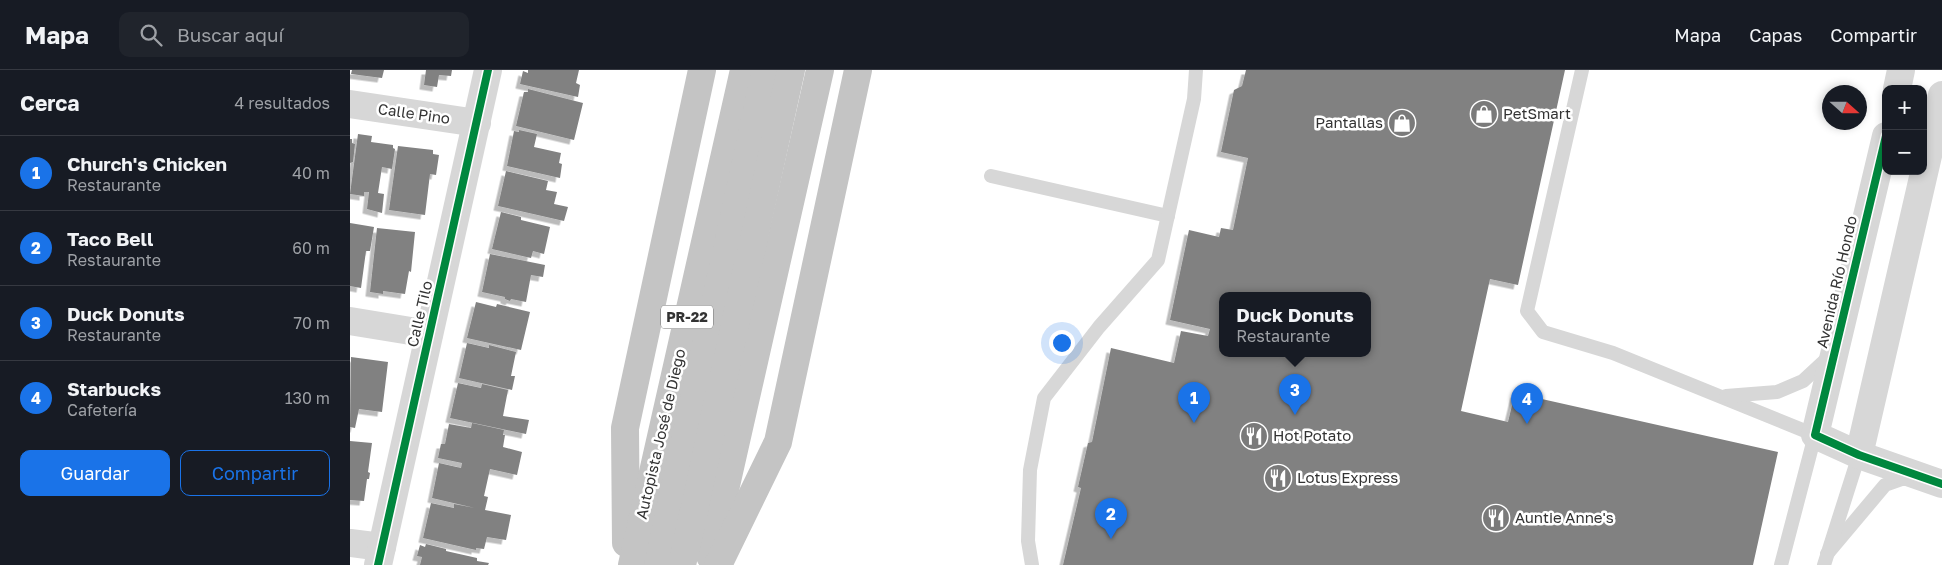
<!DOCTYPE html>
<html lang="es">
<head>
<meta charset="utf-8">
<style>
  body { margin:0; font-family:"Golos Text",sans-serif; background:#20242c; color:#f1f3f6 }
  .controls { position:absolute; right:15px; top:15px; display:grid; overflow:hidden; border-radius:10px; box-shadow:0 2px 8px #0003 }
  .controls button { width:45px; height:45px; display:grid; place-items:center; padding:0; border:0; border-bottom:1px solid #363941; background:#171b24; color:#f1f3f6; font:25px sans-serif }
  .compass { position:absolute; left:1472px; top:15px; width:45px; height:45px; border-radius:50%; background:#171b24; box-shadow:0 2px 8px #0003; rotate:111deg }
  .you { position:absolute; left:711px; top:272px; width:18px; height:18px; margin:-12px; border:4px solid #fff; border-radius:50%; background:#1a73e8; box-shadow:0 0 0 8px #1a73e833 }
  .badge { display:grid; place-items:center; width:32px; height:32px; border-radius:50%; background:#1a73e8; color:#fff; font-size:16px; font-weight:700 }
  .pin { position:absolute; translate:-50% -41px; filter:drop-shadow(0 1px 2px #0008) }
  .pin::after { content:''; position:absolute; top:26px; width:18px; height:15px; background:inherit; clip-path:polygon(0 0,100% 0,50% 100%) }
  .popup { position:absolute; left:869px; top:222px; width:152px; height:65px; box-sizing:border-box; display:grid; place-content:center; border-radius:10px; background:#171b24; filter:drop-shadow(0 1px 4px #0005); font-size:16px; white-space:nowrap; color:#9ea1a6 }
  .popup b { font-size:19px; color:#f1f3f6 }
  .popup::after { content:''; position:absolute; left:50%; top:100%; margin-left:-10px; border:10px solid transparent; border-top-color:#171b24 }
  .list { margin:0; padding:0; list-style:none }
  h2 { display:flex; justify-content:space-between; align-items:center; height:65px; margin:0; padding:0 20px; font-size:21px }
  h2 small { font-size:16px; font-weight:400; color:#9ea1a6 }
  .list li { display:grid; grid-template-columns:32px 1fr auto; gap:15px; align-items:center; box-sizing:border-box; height:75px; padding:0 20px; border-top:1px solid #363941 }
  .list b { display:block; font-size:19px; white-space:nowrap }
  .list p { margin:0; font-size:16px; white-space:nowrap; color:#9ea1a6 }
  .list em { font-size:16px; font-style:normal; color:#9ea1a6 }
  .actions { display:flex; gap:10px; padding:15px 20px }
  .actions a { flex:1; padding:11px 0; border:1px solid #1a73e8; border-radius:10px; text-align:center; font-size:18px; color:#1a73e8 }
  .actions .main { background:#1a73e8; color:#fff }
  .icon { flex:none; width:28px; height:28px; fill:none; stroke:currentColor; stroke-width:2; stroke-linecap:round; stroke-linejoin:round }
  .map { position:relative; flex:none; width:1592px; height:495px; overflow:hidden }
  header { display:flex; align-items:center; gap:30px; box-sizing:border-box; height:70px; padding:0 25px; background:#171b24; border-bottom:1px solid #363941 }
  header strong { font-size:24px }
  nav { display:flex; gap:28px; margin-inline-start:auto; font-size:18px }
  .search { width:350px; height:45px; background:#20242c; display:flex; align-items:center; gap:12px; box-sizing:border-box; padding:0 18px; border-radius:10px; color:#9ea1a6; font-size:19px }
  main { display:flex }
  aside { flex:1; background:#171b24 }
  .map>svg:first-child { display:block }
  .building { fill:#818181; fill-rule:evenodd; filter:url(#shadow) }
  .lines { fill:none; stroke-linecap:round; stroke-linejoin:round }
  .lane { stroke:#d7d7d7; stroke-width:14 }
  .street { stroke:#d7d7d7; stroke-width:28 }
  .highway { stroke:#c4c4c4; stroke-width:28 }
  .cycleway-casing { stroke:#fff; stroke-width:11 }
  .cycleway { stroke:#00873e; stroke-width:8 }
  .labels { text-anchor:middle; stroke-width:5; stroke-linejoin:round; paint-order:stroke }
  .shield { fill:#fff; stroke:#707070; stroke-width:1 }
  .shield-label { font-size:14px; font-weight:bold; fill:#333 }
  .street-label { font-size:15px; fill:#333; stroke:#fff }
  .poi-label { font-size:15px; fill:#333; stroke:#fff; text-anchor:start }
</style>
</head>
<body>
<header>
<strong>Mapa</strong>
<div class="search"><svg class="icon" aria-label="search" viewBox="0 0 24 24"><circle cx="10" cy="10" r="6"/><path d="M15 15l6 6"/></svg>Buscar aquí</div>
<nav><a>Mapa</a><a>Capas</a><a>Compartir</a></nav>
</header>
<main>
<aside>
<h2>Cerca<small>4 resultados</small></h2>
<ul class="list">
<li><span class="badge">1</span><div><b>Church's Chicken</b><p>Restaurante</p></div><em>40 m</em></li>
<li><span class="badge">2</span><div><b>Taco Bell</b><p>Restaurante</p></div><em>60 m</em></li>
<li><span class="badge">3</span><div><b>Duck Donuts</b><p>Restaurante</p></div><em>70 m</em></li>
<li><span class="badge">4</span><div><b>Starbucks</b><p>Cafetería</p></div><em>130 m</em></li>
</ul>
<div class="actions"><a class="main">Guardar</a><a>Compartir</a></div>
</aside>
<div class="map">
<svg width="1592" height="495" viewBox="0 0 1592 495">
  <defs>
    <filter id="shadow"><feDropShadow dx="-4.5" dy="4.5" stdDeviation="0" flood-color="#0004"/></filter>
  </defs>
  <rect width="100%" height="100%" fill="#fff"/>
  <g class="building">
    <path d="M2,0H34L32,8L1,4Z"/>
    <path d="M76,0H102L101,6L89,5L87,17L74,15Z"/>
    <path d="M178,0H229L226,13L230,15L228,27L170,14L173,1L178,3Z"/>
    <path d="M896,0H1215L1168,215L1140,209L1111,341L1158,352L1165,323L1428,382L1403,495H713L731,418L728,417L738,373L742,372L761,278L824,293L831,261L858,266L860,259L820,250L839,160L869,167L871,158L883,160L898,88L871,82L884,20L892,16ZM872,226H1018V284H872Z"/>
    <path d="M178,19L233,33L224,70L166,56L174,22H178Z"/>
    <path d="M169,60L187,64L184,77L211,83L209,93L212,94L210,108L157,96L164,61L169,62Z"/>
    <path d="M8,64L22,66L21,72L43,75V78L45,79L42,99L32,97L28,123L34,124L32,143L17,139L19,122H14V126L0,124Z"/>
    <path d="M0,69H2V73L5,74L3,92L0,93Z"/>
    <path d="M48,76L83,80V84L89,85L86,105L80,104L75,145L39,140Z"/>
    <path d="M156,101L198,111L196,120L207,122L204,134L218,137L214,151L148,136Z"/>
    <path d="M151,142L171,147V150L200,157L194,184L183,181L181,188L142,179Z"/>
    <path d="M0,153L24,157L20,181H16L11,218L0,216Z"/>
    <path d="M27,158L65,162L61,202L59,201L55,224L33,221V224L20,222Z"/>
    <path d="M140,184L195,195L193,207L181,205L176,232L161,229L160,231L155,229V227L132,222Z"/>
    <path d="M126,232L146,237L147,234L180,242L171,280L117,268Z"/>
    <path d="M117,273L139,278V275L166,282L161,306H165L162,320L109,308Z"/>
    <path d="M1,287L38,292L32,342L9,339L5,358L0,357Z"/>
    <path d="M108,313L131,318L132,314L158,320L153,346L179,350L176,364L100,348Z"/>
    <path d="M122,353L154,360L153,365H155L153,377L172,382L167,405L140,399L134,426L138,427L135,440L161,445L156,470L137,467L134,479L126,478V480L73,468L81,433L104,438V434L125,438L82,428L89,393L111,398L112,393L88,388L91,374H95L99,354L121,358Z"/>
    <path d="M0,371L22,373L18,402L20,403L19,409H17L14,431L0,430Z"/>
    <path d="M76,474L96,479V481L127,488V491L139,493L138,495H70L72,487L67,486L70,475L75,477Z"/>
  </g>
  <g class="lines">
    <g class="lane">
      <path d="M1232,0L1177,241L1193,262L1263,283L1465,365L1431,495"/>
      <path d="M641,106L818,146"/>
      <path d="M1376,326L1427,322L1453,311L1480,286"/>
      <path d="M1477,484L1535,415L1552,409H1560"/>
      <path d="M682,495L678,471L680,400L694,328L749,257L808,190L844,29L846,0"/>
      <path d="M1474,495L1509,385"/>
    </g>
    <g class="street">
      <path d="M1547,19L1551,0"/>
      <path d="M0,34L127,53"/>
      <path d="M1536,66L1465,365L1509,385L1592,414"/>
      <path d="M0,251L79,264"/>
      <path d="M1509,385L1592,25"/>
      <path d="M0,473L32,477"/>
      <path d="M28,495L138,0"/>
    </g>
    <g class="highway">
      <path d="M276,473L275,358L352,0"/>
      <path d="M360,486L470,0"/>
      <path d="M282,495L394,0"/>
      <path d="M308,495L416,0"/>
      <path d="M332,495L441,0"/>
      <path d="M368,495L428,372L508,0"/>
    </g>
    <g class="cycleway-casing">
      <g id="cycleway">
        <path d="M1536,66L1465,365L1509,385L1592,414"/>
        <path d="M28,495L138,0"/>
      </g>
    </g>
    <use href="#cycleway" class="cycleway"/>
  </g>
  <defs>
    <g id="shop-disc" transform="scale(1.4375)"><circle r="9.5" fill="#7a7a7a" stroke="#fff"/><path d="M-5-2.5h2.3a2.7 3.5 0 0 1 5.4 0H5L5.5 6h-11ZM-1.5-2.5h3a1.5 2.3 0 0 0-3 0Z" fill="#fff"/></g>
    <g id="restaurant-disc" transform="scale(1.4375)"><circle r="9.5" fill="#7a7a7a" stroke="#fff"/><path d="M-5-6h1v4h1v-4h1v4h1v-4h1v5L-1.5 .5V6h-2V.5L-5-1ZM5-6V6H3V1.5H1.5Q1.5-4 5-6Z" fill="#fff"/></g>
  </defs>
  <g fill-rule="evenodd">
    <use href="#shop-disc" x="1134" y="44"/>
    <use href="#shop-disc" x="1052" y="53"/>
    <use href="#restaurant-disc" x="904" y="366"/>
    <use href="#restaurant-disc" x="928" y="408"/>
    <use href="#restaurant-disc" x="1146" y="448"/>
  </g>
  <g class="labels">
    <rect class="shield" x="311" y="235.5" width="52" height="23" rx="4"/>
    <g class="shield-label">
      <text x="337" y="252">PR-22</text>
    </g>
    <g class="street-label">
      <text transform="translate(64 44) rotate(8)" y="5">Calle Pino</text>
      <text transform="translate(1487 212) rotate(-77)" y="5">Avenida Río Hondo</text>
      <text transform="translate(70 244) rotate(-77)" y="5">Calle Tilo</text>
      <text transform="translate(311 364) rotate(-77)" y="5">Autopista José de Diego</text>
    </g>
    <g class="poi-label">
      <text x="1153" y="49">PetSmart</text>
      <text x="1033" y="58" text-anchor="end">Pantallas</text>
      <text x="923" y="371">Hot Potato</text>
      <text x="947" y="413">Lotus Express</text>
      <text x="1165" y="453">Auntie Anne's</text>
    </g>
  </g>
</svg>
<div class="controls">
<button>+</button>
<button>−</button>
</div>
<svg class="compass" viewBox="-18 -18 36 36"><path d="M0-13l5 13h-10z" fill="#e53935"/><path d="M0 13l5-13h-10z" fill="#9ea1a6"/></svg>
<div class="you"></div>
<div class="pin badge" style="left:844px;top:353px">1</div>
<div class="pin badge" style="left:761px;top:469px">2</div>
<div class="pin badge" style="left:945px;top:345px">3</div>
<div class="popup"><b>Duck Donuts</b>Restaurante</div>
<div class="pin badge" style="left:1177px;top:354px">4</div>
</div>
</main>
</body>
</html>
